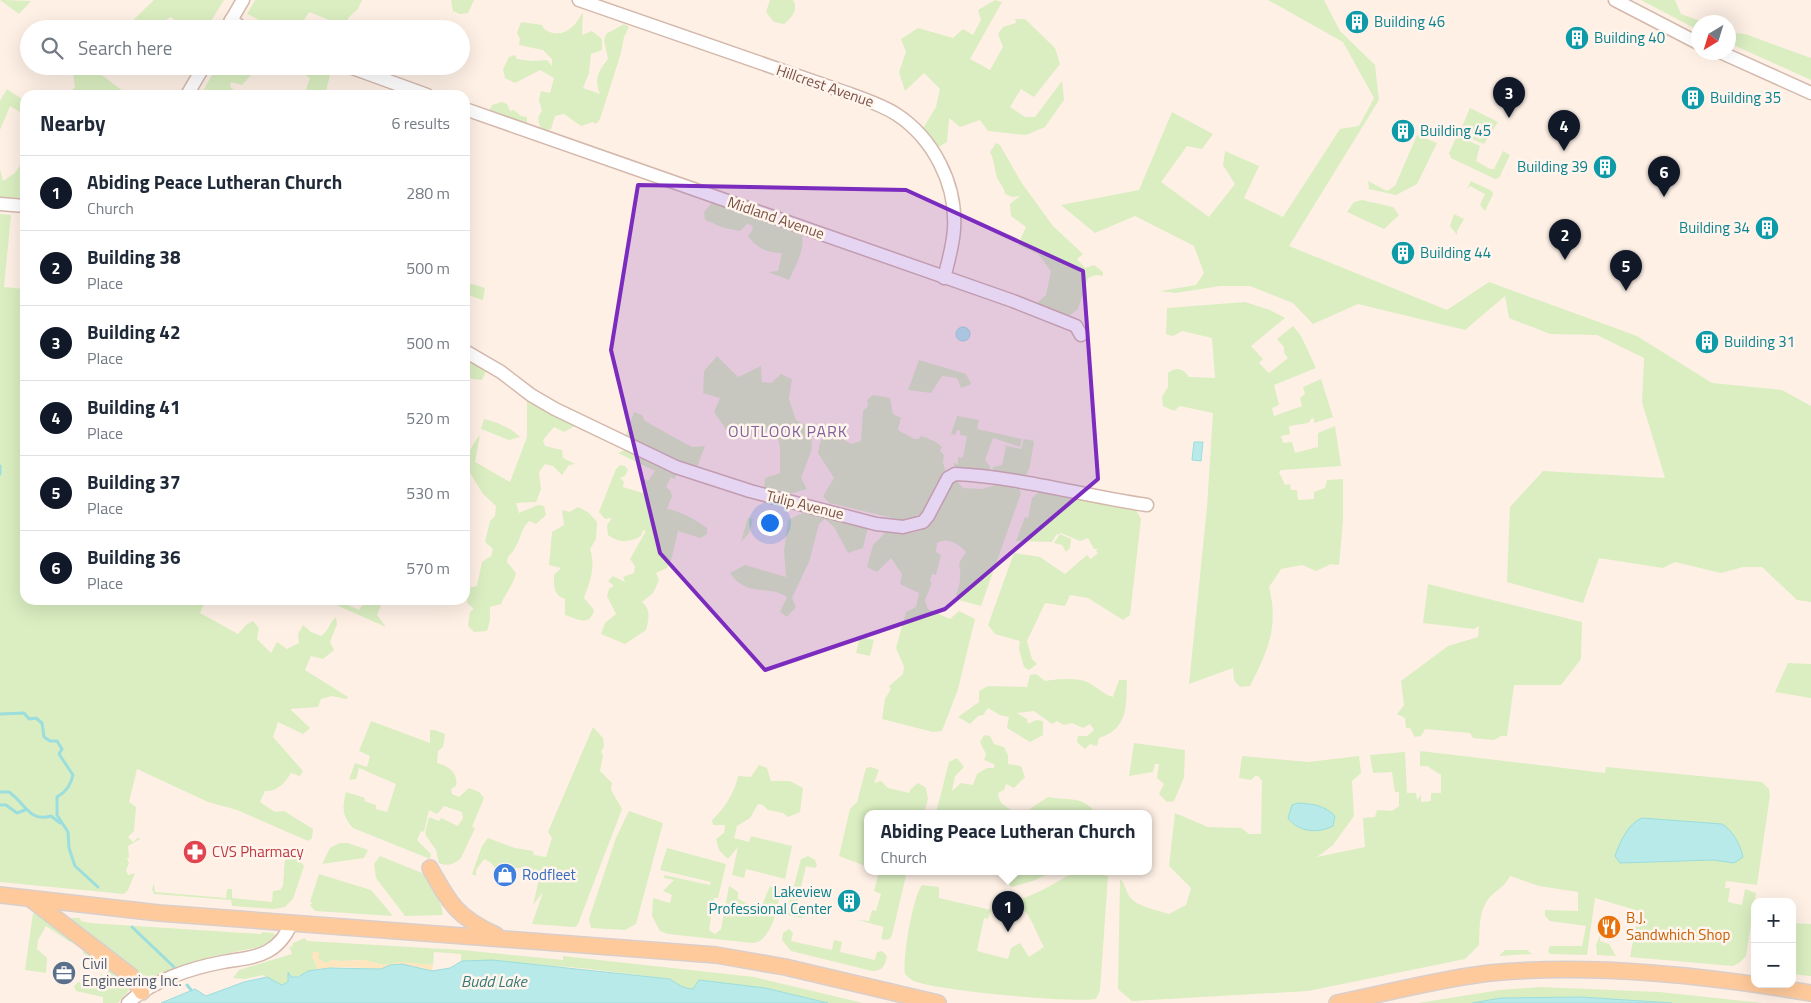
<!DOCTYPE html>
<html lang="en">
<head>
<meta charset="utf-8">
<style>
  body { margin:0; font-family:"Titillium Web",sans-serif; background:#f6f6f7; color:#1f2937 }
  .controls { position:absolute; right:15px; bottom:15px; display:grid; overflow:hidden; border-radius:10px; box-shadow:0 5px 20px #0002 }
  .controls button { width:45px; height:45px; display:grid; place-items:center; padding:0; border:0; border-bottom:1px solid #e0e1e3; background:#fff; color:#1f2937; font:25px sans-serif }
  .compass { position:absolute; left:1691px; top:15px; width:45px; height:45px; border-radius:50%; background:#fff; box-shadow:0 5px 20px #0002; rotate:218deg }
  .you { position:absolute; left:769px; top:522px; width:18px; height:18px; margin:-12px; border:4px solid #fff; border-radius:50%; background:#1a73e8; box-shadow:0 0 0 8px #1a73e833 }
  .badge { display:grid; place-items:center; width:32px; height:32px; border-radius:50%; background:#111827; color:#fff; font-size:16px; font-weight:700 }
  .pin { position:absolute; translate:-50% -41px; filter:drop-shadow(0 1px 2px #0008) }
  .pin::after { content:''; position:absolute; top:26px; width:18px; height:15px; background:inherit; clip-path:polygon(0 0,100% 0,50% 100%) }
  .popup { position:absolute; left:864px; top:810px; width:288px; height:65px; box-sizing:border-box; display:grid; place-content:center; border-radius:10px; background:#fff; filter:drop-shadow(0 1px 4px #0005); font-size:16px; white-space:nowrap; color:#747a83 }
  .popup b { font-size:19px; color:#1f2937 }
  .popup::after { content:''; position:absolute; left:50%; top:100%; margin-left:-10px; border:10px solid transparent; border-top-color:#fff }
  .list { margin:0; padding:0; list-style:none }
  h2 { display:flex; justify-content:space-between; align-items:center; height:65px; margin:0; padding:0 20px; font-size:21px }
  h2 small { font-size:16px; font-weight:400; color:#747a83 }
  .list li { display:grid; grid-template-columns:32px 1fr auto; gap:15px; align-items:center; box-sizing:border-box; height:75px; padding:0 20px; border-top:1px solid #e0e1e3 }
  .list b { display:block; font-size:19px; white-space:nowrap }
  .list p { margin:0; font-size:16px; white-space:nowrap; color:#747a83 }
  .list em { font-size:16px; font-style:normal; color:#747a83 }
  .icon { flex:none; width:28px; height:28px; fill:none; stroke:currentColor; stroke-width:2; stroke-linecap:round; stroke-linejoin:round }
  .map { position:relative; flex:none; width:1811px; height:1003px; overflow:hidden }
  .search { position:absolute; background:#fff; box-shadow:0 5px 20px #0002; left:20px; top:20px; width:450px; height:55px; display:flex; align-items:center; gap:12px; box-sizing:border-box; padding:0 18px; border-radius:28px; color:#747a83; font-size:19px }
  .panel { position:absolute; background:#fff; box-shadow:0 5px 20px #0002; left:20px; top:90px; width:450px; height:515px; border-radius:15px }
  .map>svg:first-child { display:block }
  .green { fill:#daeec1 }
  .sand { fill:#ffe6be }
  .water { fill:#b7eae9; stroke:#9cdddd }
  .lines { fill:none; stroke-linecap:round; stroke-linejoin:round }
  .stream { stroke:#9cdddd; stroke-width:3 }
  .minor-casing { stroke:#d4b8ac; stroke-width:15 }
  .major-casing { stroke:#dacecb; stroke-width:18 }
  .minor { stroke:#fff; stroke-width:12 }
  .major { stroke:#ffca9b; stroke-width:15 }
  .marked { fill:#7b2cbf; fill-opacity:0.2; stroke:#7b2cbf; stroke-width:4; stroke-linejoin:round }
  .labels { text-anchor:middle; stroke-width:5; stroke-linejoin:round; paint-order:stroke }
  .culture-label { font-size:15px; fill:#0d838f; stroke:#fff5ed; text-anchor:start }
  .street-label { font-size:15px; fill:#7a5147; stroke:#fff5ed }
  .health-label { font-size:15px; fill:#be3a42; stroke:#fff5ed; text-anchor:start }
  .shop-label { font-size:15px; fill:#366cbe; stroke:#fff5ed; text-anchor:start }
  .food-label { font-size:15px; fill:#c56008; stroke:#fff5ed; text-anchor:start }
  .service-label { font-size:15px; fill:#4e5e75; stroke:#fff5ed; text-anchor:start }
  .neighbourhood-label { font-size:16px; letter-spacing:1px; fill:#80629e; stroke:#fff5ed }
  .water-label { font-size:16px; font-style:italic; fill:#367979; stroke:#fff5ed }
</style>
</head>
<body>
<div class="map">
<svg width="1811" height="1003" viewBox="0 0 1811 1003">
  <rect width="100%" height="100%" fill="#fef0e5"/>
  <g class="green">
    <path d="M0,0L31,1L19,14Z"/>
    <path d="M154,0H224L206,29H186L171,17L151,29H124Z"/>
    <path d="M255,0H362L358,9L348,18V29H329V20L309,12L304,20L296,22L292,29H278L247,14Z"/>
    <path d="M451,0H474L468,13L460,14L453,11Z"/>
    <path d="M770,0H793C799,10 791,18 784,24L774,22L766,12Z"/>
    <path d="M995,0L1002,2L970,59L990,70L1003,47L998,34L1003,27L1016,23L1015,19H1025L1055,48L1060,64L1034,97L1021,89L1010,107L1025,117H1035L1062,81L1064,100L1045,127L1026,135L988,131L980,120L960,127L949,118L947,142L937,148L922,130L936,107L940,89L924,73L905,91L899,72L906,52L901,39L918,28L953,38L963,29L973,35L981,20L978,10Z"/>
    <path d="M1268,0H1324L1340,31L1375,65L1379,100L1289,246L1447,310L1489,282L1637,336L1712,383L1782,390L1811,406V602L1797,600L1762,567H1743L1721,573L1675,562L1663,568L1599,558L1583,603L1507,582L1510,507L1543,471L1665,478L1642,402L1644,358L1597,335L1550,334L1509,318L1505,296L1465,330L1358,304L1313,324L1293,303L1250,286H1220L1176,293L1160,291L1196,285L1204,273L1194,246L1135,216L1095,233L1061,205L1139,190L1172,112L1213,134L1202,149L1187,146L1161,182L1209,217L1235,184L1223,165L1225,151L1259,166L1244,198L1283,217L1340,129L1359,126L1374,98L1343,42Z"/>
    <path d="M1641,0H1675L1681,14L1703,22H1698V30Z"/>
    <path d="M583,12L582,35L592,31L602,39V50L591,54L589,73L583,88L600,94C594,80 598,71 608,59L604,40L606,34L624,24L629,27L624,37L621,53L600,119L596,124L593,122L581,126L564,114L555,116L551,129L543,131C538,123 536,118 542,111L539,100L541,91L550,93L554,78L540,70L515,83L505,78L503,69L509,57L515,55L517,59L532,61L547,60L552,66V59L543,50L519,45L520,39L517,33L521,22L542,25L544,29C562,41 575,27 583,12Z"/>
    <path d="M1728,32L1745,34L1811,58V80L1729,43Z"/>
    <path d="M72,66L99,73L123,91L102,95H68L75,87Z"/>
    <path d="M217,66H254L252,74L242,85L231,82L230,86L238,95H210L203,91Z"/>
    <path d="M298,66L327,67L330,75L325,95H304L310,78L297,70Z"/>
    <path d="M7,89L25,101V115L10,106L0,130V101Z"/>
    <path d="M502,102L507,104L510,111L514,110L521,116L527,117V125L489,111L492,105Z"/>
    <path d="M1470,108L1498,122L1484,144L1459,134Z"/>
    <path d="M1417,135L1437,143L1417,184L1396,195L1369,189L1368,181L1387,191L1395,186Z"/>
    <path d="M1457,136L1480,146L1476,161L1490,169H1494L1503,151L1510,155L1499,178L1495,179L1451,158L1449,153Z"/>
    <path d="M996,143L1000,145L1021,182L1053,226L1083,254L1077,259L1085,268L1094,265L1103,272V276L1096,275L1088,278L1078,309L1069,316L1036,304L1046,295L1051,271L1038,254L1018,245L1026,227L1011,216L1010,204L1020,196L1012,197L1005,194C1004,187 1001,185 998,180C994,171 995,161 990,152Z"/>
    <path d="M25,158V198L0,197V169L3,181L15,173Z"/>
    <path d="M1471,181L1492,191L1493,194L1485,211L1480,205L1485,194L1470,186L1466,190Z"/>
    <path d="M1362,200L1393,207L1399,215L1384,229L1347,212L1354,202Z"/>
    <path d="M712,203L801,233C807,246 795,267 789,280L768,272L778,271L782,253C768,253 757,249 748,236L753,229L751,225L747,224L740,231L724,228L705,220L704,212Z"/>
    <path d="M0,214L11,215L4,287L25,289V600H206L200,613L238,634L246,625L253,621L259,628L257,639L271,653L277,642L287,649L299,643L298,634L303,625L311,632L321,636C329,631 329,623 336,617L337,624L330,642L334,650L323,659L311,656L305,670L348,697L346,699L332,696L321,699L318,707L290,709L310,728L303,734L278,722L273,737L303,771L300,776L291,773C285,783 277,792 265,791L260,802L275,812L284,811L313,829L312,838L308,841L237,810L208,802L137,769L129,802L136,807L134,831L128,837L133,842L139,837L140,839L128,846L129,857L127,858L129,863L126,870L128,875L135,873L128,890L124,894L0,882Z"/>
    <path d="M1454,214L1464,219L1457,231V235L1450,226Z"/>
    <path d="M465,282L485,288L483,300L465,294Z"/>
    <path d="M1245,302L1270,310L1285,318L1251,346L1263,359L1259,363L1269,373L1288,358L1284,353V347L1277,339L1293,326L1301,336L1316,368L1274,385L1279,405L1272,408L1274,416L1302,406L1300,398L1305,394L1303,387L1321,379L1333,417L1314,423V419L1312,418L1308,423L1289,426L1290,434L1281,436L1283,443L1292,442L1295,453L1318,447V433L1335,426L1341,466L1281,470L1279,472L1285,485L1290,484L1291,490H1297L1298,500L1314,499V492L1325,488L1327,480L1343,479V520L1339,565L1331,564L1316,571L1302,565L1281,569L1269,587C1279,626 1268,651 1250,686L1240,687L1234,680L1233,668L1189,684L1207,507L1213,413L1180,406L1174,411L1163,406L1162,397L1168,387V373C1177,366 1183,369 1189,377L1215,378L1212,338L1182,331L1173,336L1166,334L1167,308Z"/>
    <path d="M717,356L738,377L761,366L762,382L771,383L781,374L792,379L789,399L796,420L811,428L812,449L801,478L807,489L786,495L764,487L765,478L780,473V447L776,429L753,436L727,431L714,412L720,398L703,393L704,371Z"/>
    <path d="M465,358L486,371L482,380L465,378Z"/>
    <path d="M919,360L966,374L971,384L961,388L957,378L942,376L931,393L908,390Z"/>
    <path d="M873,395L890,398L893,414L901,418L898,430L914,439H919L920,436C928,438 938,442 942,447L940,451L944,455L943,462L946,473L923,512L914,519L905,521L829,503L823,496L834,478L818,453L820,442L824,437H839L851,444L861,441L863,411L868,406L867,400Z"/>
    <path d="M527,401L575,426L564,432L554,427L543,440L545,446L562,450L563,458L575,464L569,465L562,475L553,466L545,464L539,472L541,489L536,502L516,503L519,513L538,505L544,506L546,515L536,524L529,521C521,529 521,538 515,548C512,554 508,554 507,562L516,573C514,584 506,592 501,604L490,607V620L487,631L474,632L468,626L470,612L474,609L467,603V588L477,586L482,562L491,556L493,549L485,542L490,521L495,516L496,506L483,494L470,473H465C465,459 471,445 480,435L475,462L510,482L527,437Z"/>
    <path d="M634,412L642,415L645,421L686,444L693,447L705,446L696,470L627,438L626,434Z"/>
    <path d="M957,416L979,420L977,429L1022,439L1020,447L993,438L985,460L990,466L989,475L956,468L953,463L958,464V457L963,458L967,436L960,435V431L957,430L955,435L951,434Z"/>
    <path d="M484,419C497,422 511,428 520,437L509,440L481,429Z"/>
    <path d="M1024,439L1034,441L1030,466L1026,476L992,475L993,467L1002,465L1006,447L1002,445L1021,449Z"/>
    <path d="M625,450L684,476L677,474L674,479L671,477L666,487L670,490L672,496L667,509C676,509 700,522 707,528V534L700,538L678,531L672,557L667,568L656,573L659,580L653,593L642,602C651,610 649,618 646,630L625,644L601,634L605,623L616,614L607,596L609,589L614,586L608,581L613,576L625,582L623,577L634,573L635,566L630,559L646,531L643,530L641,536C629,543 619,543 608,535L607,525L612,518L605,519L599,512L616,469L620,465L625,466L628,470L625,476L620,478L624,482L623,487L643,493L647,486L643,482L645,479L648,481L655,471L618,453Z"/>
    <path d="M956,480L963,488L982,489L999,484L1018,487L1021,493L981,606L959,600L956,595C958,590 960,584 960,579C962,563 954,569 966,552C959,544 948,537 937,543L936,552L941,555L936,575L932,574L930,581L932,583L925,600L928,609L950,619L959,611L975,619L958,689L942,731L933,732L882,719L885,699L891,689L889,686L903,674L904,667L896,648L906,612L916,607L919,593L900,584L902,574L891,558L877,572L867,567L873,545L886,532C946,541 925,507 956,480Z"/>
    <path d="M1039,492L1135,508L1141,519L1130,615L1123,620L1088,598L1070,595L1065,606L1045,603L1027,641L1032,659L1037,664L1029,670L1024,667L1019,649L1020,641L995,634L988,625L1014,553L1040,557L1065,574L1087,555L1091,559L1098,553L1096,551L1098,549H1094L1088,538L1080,541L1061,533L1056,535L1052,542L1016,541L1025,517L1028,518L1032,498Z"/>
    <path d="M578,507L588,512L597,522L596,539L590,549C596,567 590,581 584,598L594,610C590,627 577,619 565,615V599C553,595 554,586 554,575L561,568L549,565L552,532L564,525L562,510L570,512Z"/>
    <path d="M807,511L868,527L863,548L848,553L834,527L825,519L819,524L809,562L792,598L796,607L787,617L780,612L787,597C767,584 747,598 730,573L745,565L786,577L784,551L788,520Z"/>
    <path d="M748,517L753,519L749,533L741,542Z"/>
    <path d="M1060,534L1071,539L1070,548L1066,552L1062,545L1054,543Z"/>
    <path d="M1428,584L1582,622L1581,659L1561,685H1514L1507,736H1501L1494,740L1473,738L1470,733L1425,729L1421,736L1415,737L1410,728H1406L1405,718L1397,714L1404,705L1401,681L1448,646L1478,637L1479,626L1474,629L1423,623Z"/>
    <path d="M325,600H344L343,603L359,610L366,600H383L377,615L386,627Z"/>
    <path d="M860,637L874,640L870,656L856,653Z"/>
    <path d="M1788,663L1811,664V698L1775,692Z"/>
    <path d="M1036,674L1045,681C1055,679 1080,677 1089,683C1098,688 1103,694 1113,697L1119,680H1127C1126,706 1129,728 1099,738L1097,746L1090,744L1085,749L1077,742L1078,736H1087L1094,730L1090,724L1083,728L1072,723L1064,725L1057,721L1052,724L1034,711L1017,713L1027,719L1028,724L1036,720L1043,721V735L1030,742L1007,728L1009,717L1000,715L988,708L983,715L978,716L970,724L958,717L979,702V691L988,686L1027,687L1030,675Z"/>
    <path d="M371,721L430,743V730H435L445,734L443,747L438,751L437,763C448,765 459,774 456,786L451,789L452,794L459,797L469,788L479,792L484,798L472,827L475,828L461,858C454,864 448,867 439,863L436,850L425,834L429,817L439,821L441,818L458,826L463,818L462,812L444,806L437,814L427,809L429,810L424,832L421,831L417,840L431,854L430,859L353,828C342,816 342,807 346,792L365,798L364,801L376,805V809L387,812L396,784L359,768L356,779L349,780L355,763L367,767L370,756L359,751Z"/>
    <path d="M593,727L603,738L604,747L601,751L603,756L600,771L612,783L611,790L622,809L578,924L575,927L532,924L543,892L533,905L539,879C528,864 512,868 496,869L490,862L484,859L476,870V876L472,874L482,846L488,838L515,848L533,851L534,855L546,857L552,838L548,832Z"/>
    <path d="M984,735L990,736L994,744L1004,747L1008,755V764L1021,766L1025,777L1014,788L1006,784L1004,790L998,793C999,806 1009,809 1020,813H936L949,762L957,758L964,767L955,776L952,791L961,783L973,785L977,774L987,768H994V764L984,760L986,754L980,742Z"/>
    <path d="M1134,743L1185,750L1184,777L1174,801L1167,802L1159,794L1164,784L1157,778L1159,764H1155L1153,772L1129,776Z"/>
    <path d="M1420,751L1605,773L1606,767L1762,782L1769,789L1770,795L1757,885L1726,881L1725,888H1730L1728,902L1742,905L1745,889L1756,893L1746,956L1739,963L1733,966L1630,957L1639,911L1595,898L1587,955L1550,954L1548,951L1550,946H1582L1586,926L1550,921L1545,916V910L1578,911V892L1539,886L1510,876C1505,886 1498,889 1491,896C1478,909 1480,929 1479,945L1465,959L1308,991L1132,1001L1118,989L1120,879C1126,885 1125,889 1129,896C1137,907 1157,910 1169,914L1186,905L1191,888L1169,866L1175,813L1208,827L1241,828L1249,834H1261L1262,781L1258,776H1255L1251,780L1239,778L1242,756L1308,762L1359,756L1361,773L1352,781L1354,816L1333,845L1317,857L1365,847L1363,818L1375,817L1377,810L1392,811L1399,806V792H1395L1392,772L1373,773L1370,755L1405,752L1407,793H1416L1417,800L1421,795V802L1431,801V793H1441V775L1427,766H1420Z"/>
    <path d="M759,765L767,768L771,781H790L803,788L800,812L788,817L783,813L768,810L763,805L758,804L750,818L737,826L734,838L749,842L751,836L792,846L785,879L746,869L744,878L732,875L738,847L728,859L719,850L716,839L724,833L725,825H713L712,820C723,811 736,790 738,776L751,777Z"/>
    <path d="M871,767L879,770L874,783L881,781L888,788L910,793V790L918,783L926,788L928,799L924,813H868V867L839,856L850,809L857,802L866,768Z"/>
    <path d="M1048,797C1069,801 1081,795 1096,813H1024Z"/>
    <path d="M629,811L663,823L636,924L625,930L591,928L589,919L616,838Z"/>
    <path d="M340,843H348L368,850L364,858L322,864L330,848Z"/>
    <path d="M667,848L726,864L718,898H714L709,930L715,934L721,929L729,886L738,892V899L757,908L762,905L770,886L780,889C779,905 772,941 753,943L668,934L660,931L652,916L653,898L670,903L672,895L663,891L674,880L664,878V875L710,885L711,882L660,870Z"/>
    <path d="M290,855L297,857L304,866L293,899L285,907L274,909L232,906L231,900L154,894L152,889L154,883L155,892L226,898L227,889H232V898L272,902L273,891L280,890L283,886L285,858Z"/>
    <path d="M380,856L427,875L441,905L443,915L405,916L376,878L374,864Z"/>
    <path d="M808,856L815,860L817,865L815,868L806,866L796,909L805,912L802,918L788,915L787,912L801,859Z"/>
    <path d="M879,871H907L892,935L890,939L884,940L881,938L884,927L858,920L869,921L872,910L876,911L881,894L874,891Z"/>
    <path d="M1008,871H1054L1033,881L1012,887L1009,885V880L1005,879Z"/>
    <path d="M1077,871L1108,876L1100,990L1096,999C1075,1003 937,991 914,981C910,979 908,977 905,974C902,959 913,896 922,885L939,887V898L991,910L988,919L984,918L977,951L1008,959L1011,948L1020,943L1029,957L1044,947C1036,933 1032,917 1020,905L1010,912L1004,910V902C1029,901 1055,882 1077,871Z"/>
    <path d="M319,874L371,890L393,916L315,911L310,905L313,903L310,902Z"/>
    <path d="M33,913L43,917L73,940L70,942L46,926L38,940L37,949L47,958L46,973L25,970Z"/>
    <path d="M72,918H80L81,921L90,923L261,934L262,932L273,933L275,935L270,941L259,947L206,958L149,981L71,923L70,919Z"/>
    <path d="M1792,923L1811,924V976L1792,974Z"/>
    <path d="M789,929L793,933L791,941L832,950L834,940L842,942L840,952L875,960L877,952L882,951L887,956C885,965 883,971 872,971L791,951L782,940L783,933Z"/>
    <path d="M1600,936V941L1609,944L1616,956L1597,955L1596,945Z"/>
    <path d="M305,938L307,941L462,950L563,960V956L754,977L863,1003H828L765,988L688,989L679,986L670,979L581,968L474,960L461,961V954L434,952L433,965L409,963L383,965L365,960L340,961L333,960L326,963L318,959L314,961L318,967L317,969C308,971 301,977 291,977L289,973L288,982L282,985L263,975L244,979L233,978L239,970L292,954L289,946L292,947L293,943Z"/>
    <path d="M84,948L128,981L130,989L118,1003H103V997L76,991L74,986L78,982L95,984L101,974L112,981L115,978L83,953Z"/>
    <path d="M1505,950H1527L1532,954L1499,956Z"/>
    <path d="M1541,987L1659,992L1763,1003H1672L1581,997L1501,998L1472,1003H1418L1500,990Z"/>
  </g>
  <path class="sand" d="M313,951L320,953L318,959L326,963L333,960L340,961L365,960L383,965L401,962L433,965L432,971L402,964L390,965L381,969L345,967L317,969L316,963L312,958Z"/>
  <g class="water">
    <circle cx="963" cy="334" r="7"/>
    <path d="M1194,442H1203L1201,461L1192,460Z"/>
    <path d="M1298,803C1313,804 1324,805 1335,816L1333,826C1318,834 1298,832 1288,818L1292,805Z"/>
    <path d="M1642,818L1722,824C1732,829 1741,846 1743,857L1734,863L1713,860L1620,863L1615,856C1619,844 1628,823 1642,818Z"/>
    <path d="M492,960L670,979C677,984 684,989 693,989L699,980L765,988L828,1003H161L195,989L206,996L244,982L267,977L282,985L288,982V972L291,977H298L308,971L329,968L381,969L390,965L402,964L432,971L450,968L462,961Z"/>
    <path d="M1581,997L1672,1003H1472L1501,998Z"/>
  </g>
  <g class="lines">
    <g class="stream">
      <path d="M0,466V474"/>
      <path d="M0,714L24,713L29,719L36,718L42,723L44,737L50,741H57L62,749L59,754L73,775C71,785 66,792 57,797V815L68,832L69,848L75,866L98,887"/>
      <path d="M0,792H9C24,802 30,823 51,816L60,823"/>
      <path d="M0,805H6L17,813L25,810"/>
      <path d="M132,927L174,967"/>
      <path d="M187,985L191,990"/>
    </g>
    <g class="minor-casing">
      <g id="minor">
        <path d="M579,0L850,94C866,100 882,105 896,114C933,138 957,184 954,229C953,246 948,262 944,278"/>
        <path d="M1615,0L1698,43"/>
        <path d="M231,20L244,29"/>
        <path d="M226,29L243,0"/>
        <path d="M1720,52L1811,93"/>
        <path d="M347,66L427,95"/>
        <path d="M187,95L204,66"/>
        <path d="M465,109L1013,301L1076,326L1081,335"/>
        <path d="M0,204L25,206"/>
        <path d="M465,351L501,372L531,395L555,409L676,467L750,491L876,524L903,527L923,522L928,516L948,478L955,474C1020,477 1083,496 1147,505"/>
        <path d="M128,1003C151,981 191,968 223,962C238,959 254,959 268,951C279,945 287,934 292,922"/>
      </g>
    </g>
    <g class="major-casing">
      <g id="major">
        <path d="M430,868C450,904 457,917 496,935"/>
        <path d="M0,895L159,913L716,955L785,967L938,1003"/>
        <path d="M32,900L131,976L142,992"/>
        <path d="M1337,1003C1388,993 1438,979 1490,973C1594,963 1708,976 1811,993"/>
      </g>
    </g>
    <use href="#minor" class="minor"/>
    <use href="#major" class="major"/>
  </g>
  <path class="marked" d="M638,185L906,190L1083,271L1098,479L945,609L765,670L660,553L611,350Z"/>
  <defs>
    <g id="building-disc" transform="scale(1.25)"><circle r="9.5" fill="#0f9aa8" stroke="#fff5ed"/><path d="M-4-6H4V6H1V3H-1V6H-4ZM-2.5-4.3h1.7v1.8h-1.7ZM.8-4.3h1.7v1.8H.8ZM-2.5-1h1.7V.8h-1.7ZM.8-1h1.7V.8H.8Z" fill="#fff"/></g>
    <g id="pharmacy-disc" transform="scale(1.25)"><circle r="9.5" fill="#e0444e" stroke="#fff5ed"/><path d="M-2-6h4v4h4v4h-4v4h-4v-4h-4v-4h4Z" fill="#fff"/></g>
    <g id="shop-disc" transform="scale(1.25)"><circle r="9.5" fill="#3f7fe0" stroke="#fff5ed"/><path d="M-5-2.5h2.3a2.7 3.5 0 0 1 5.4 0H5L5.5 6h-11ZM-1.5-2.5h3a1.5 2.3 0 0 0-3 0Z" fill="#fff"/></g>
    <g id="restaurant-disc" transform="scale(1.25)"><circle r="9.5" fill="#e8710a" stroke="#fff5ed"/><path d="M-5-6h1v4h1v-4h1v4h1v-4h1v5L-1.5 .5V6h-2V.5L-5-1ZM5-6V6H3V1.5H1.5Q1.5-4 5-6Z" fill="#fff"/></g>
    <g id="office-disc" transform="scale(1.25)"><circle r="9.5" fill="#5c6f8a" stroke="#fff5ed"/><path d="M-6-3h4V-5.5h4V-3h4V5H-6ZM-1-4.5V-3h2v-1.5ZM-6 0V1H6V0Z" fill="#fff"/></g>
  </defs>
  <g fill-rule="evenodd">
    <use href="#building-disc" x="1357" y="22"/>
    <use href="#building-disc" x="1577" y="38"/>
    <use href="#building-disc" x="1693" y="98"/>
    <use href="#building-disc" x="1403" y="131"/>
    <use href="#building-disc" x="1605" y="167"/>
    <use href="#building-disc" x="1767" y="228"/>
    <use href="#building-disc" x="1403" y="253"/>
    <use href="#building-disc" x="1707" y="342"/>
    <use href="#pharmacy-disc" x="195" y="852"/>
    <use href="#shop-disc" x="505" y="875"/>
    <use href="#building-disc" x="849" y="901"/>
    <use href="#restaurant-disc" x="1609" y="927"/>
    <use href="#office-disc" x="64" y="973"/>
  </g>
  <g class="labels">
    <g class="culture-label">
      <text x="1374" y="27">Building 46</text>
      <text x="1594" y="43">Building 40</text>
      <text x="1710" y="103">Building 35</text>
      <text x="1420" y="136">Building 45</text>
      <text x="1588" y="172" text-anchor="end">Building 39</text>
      <text x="1750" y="233" text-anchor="end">Building 34</text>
      <text x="1420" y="258">Building 44</text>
      <text x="1724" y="347">Building 31</text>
      <text x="832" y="897" text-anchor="end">Lakeview<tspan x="832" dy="17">Professional Center</tspan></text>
    </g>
    <g class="street-label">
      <text transform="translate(825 86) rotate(19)" y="5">Hillcrest Avenue</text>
      <text transform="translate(776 218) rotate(19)" y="5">Midland Avenue</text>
      <text transform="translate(805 505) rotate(14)" y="5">Tulip Avenue</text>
    </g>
    <g class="health-label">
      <text x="212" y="857">CVS Pharmacy</text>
    </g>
    <g class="shop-label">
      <text x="522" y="880">Rodfleet</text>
    </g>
    <g class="food-label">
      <text x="1626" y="923">B.J.<tspan x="1626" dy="17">Sandwhich Shop</tspan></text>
    </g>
    <g class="service-label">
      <text x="82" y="969">Civil<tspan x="82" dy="17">Engineering Inc.</tspan></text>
    </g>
    <g class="neighbourhood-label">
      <text x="788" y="437">OUTLOOK PARK</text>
    </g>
    <g class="water-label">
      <text x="494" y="987">Budd Lake</text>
    </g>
  </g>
</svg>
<div class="controls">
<button>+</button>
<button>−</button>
</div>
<svg class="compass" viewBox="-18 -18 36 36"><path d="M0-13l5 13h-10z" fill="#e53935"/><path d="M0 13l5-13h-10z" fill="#747a83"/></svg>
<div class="you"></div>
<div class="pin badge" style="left:1008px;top:932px">1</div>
<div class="popup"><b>Abiding Peace Lutheran Church</b>Church</div>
<div class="pin badge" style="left:1565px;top:260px">2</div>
<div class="pin badge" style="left:1509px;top:118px">3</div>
<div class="pin badge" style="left:1564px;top:151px">4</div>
<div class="pin badge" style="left:1626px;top:291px">5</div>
<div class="pin badge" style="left:1664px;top:197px">6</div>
<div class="search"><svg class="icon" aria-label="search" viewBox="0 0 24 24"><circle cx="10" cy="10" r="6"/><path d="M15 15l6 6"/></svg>Search here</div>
<section class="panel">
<h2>Nearby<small>6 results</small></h2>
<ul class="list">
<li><span class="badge">1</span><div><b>Abiding Peace Lutheran Church</b><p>Church</p></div><em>280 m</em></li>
<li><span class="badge">2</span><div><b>Building 38</b><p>Place</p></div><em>500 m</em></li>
<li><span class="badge">3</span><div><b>Building 42</b><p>Place</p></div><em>500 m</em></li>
<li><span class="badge">4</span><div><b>Building 41</b><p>Place</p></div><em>520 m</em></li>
<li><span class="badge">5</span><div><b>Building 37</b><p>Place</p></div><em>530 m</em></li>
<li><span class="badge">6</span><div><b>Building 36</b><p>Place</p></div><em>570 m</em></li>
</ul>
</section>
</div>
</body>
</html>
